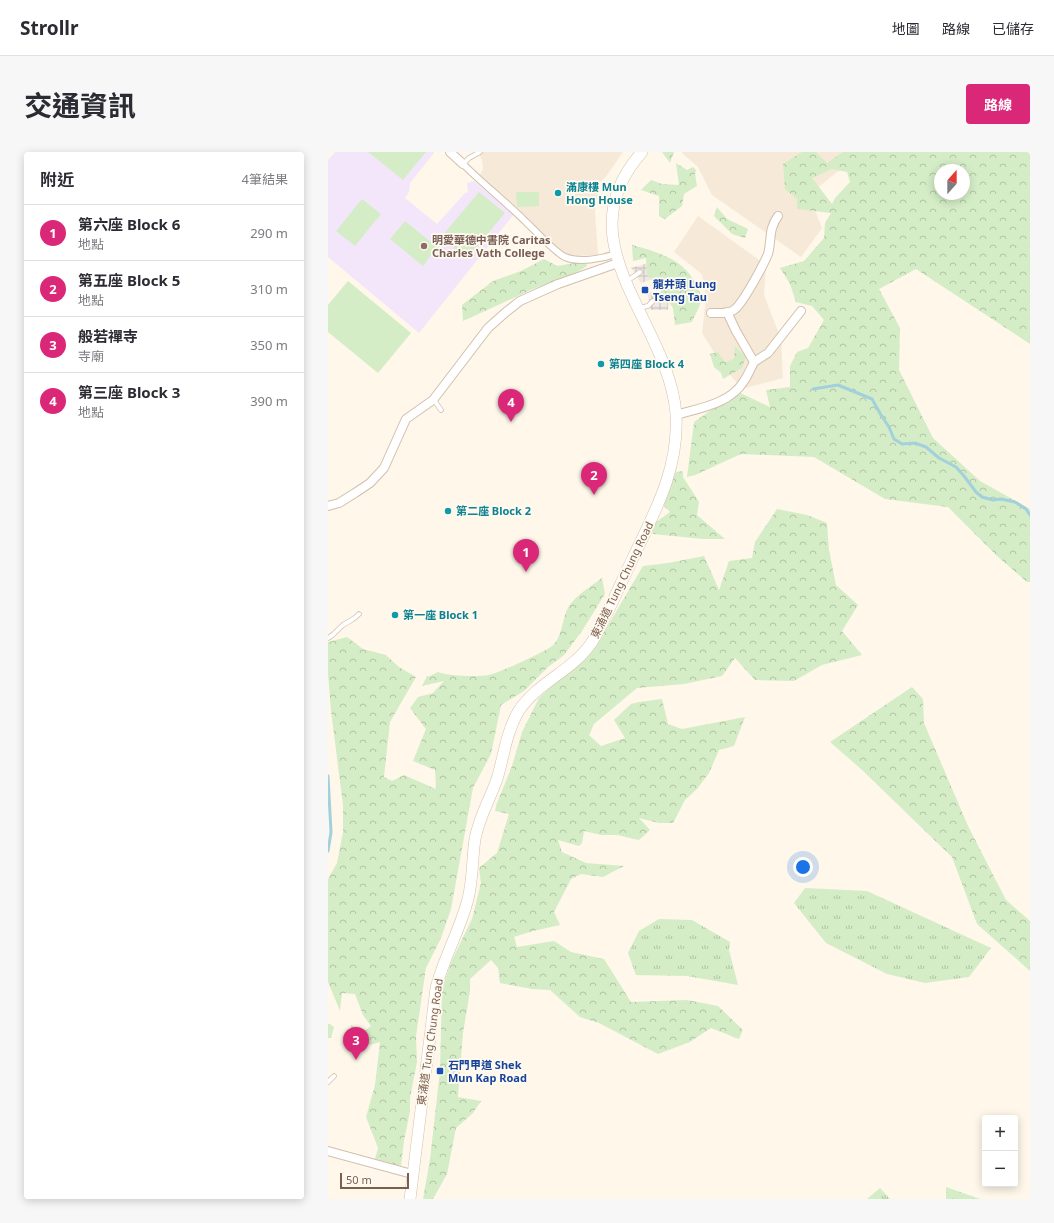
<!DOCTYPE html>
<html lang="zh-TW">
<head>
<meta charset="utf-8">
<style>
  body { margin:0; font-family:"Noto Sans","Noto Sans TC",sans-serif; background:#f7f7f7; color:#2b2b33 }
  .controls { position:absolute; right:12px; bottom:12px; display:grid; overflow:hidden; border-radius:4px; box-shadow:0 2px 10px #0003 }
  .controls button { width:36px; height:36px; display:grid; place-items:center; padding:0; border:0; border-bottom:1px solid #e1e1e2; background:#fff; color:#2b2b33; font:20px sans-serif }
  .compass { position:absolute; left:606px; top:12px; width:36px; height:36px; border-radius:50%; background:#fff; box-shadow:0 2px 10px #0003; rotate:21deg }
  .scale { position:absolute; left:12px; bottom:10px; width:69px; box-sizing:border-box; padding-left:4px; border:2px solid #7b5e4b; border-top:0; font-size:11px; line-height:14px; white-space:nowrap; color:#7b5e4b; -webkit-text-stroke:3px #fffaf1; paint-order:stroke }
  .you { position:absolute; left:475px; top:715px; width:14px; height:14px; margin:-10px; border:3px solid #fff; border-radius:50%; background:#1a73e8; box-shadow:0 0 0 6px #1a73e833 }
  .badge { display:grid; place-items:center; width:26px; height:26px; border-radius:50%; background:#db2777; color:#fff; font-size:13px; font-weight:700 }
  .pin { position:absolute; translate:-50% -33px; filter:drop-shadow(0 1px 2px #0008) }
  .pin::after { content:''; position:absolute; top:21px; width:14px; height:12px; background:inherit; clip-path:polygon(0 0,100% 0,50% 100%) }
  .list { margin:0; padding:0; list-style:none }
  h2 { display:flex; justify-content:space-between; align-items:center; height:52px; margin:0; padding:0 16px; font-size:17px }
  h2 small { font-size:13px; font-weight:400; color:#7c7c81 }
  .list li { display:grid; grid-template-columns:26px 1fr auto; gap:12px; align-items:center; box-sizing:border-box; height:56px; padding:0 16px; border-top:1px solid #e1e1e2 }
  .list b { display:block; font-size:15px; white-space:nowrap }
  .list p { margin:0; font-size:13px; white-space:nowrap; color:#7c7c81 }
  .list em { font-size:13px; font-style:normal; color:#7c7c81 }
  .map { position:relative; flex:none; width:702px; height:1047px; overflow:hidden; border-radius:4px }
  header { display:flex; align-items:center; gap:24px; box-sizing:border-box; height:56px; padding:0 20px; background:#fff; border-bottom:1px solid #e1e1e2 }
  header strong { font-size:19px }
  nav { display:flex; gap:22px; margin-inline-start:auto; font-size:14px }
  .intro { display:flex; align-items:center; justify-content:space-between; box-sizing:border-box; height:96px; padding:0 24px }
  h1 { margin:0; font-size:28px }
  .button { padding:10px 18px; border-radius:4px; background:#db2777; color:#fff; font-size:14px; font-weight:700 }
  main { display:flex; gap:24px; padding:0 24px }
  aside { flex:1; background:#fff; border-radius:4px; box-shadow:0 2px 10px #0003 }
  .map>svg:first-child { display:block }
  .residential { fill:#f6e9d8 }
  .industrial { fill:url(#industrial-grid) }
  .education { fill:#f4e6fa }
  .grass { fill:url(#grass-tufts) }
  .forest { fill:url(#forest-crowns); fill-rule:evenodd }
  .pitch { fill:#d4edc6 }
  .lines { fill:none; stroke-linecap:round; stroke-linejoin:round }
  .stream { stroke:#a2d0dc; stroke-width:3 }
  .service-casing { stroke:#d2bfae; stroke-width:5.5 }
  .pedestrian-casing { stroke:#d2bfae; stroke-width:8 }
  .minor-casing { stroke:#d2bfae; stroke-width:10 }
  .secondary-casing { stroke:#d5c0ab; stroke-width:12 }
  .service { stroke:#fff; stroke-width:4 }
  .pedestrian { stroke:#fff; stroke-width:6 }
  .minor { stroke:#fff; stroke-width:8 }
  .secondary { stroke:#fff; stroke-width:11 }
  .culture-dot { fill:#0f9aa8; stroke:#fffaf1; stroke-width:1.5 }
  .education-dot { fill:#8d6e63; stroke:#fffaf1; stroke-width:1.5 }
  .transit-dot { fill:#1a4fb4; stroke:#fffaf1; stroke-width:1.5 }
  .labels { text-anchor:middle; stroke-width:3.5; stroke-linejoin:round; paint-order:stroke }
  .culture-label { font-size:11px; font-weight:bold; fill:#0d838f; stroke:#fffaf1; text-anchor:start }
  .education-label { font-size:11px; font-weight:bold; fill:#785e54; stroke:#fffaf1; text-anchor:start }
  .transit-label { font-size:11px; font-weight:bold; fill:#164399; stroke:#fffaf1; text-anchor:start }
  .street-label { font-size:11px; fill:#7b5e4b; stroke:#fffaf1 }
</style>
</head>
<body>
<header>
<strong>Strollr</strong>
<nav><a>地圖</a><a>路線</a><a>已儲存</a></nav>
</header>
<div class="intro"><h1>交通資訊</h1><a class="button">路線</a></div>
<main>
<aside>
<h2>附近<small>4筆結果</small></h2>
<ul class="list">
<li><span class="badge">1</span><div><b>第六座 Block 6</b><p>地點</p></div><em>290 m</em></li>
<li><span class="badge">2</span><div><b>第五座 Block 5</b><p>地點</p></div><em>310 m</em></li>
<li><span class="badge">3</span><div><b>般若禪寺</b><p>寺廟</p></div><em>350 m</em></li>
<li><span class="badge">4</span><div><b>第三座 Block 3</b><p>地點</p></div><em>390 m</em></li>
</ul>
</aside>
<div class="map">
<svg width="702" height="1047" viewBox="0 0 702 1047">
  <defs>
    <pattern id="industrial-grid" width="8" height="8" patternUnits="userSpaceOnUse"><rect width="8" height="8" fill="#efe9e3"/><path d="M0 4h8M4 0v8" fill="none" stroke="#c7c0ba"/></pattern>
    <pattern id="grass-tufts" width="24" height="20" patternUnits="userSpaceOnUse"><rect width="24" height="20" fill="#d4edc6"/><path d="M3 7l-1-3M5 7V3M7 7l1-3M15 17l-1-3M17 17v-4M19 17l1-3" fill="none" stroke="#b1c3a3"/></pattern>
    <pattern id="forest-crowns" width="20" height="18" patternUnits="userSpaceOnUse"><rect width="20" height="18" fill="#d4edc6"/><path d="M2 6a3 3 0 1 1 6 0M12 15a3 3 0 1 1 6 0" fill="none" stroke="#b1c3a3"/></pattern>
  </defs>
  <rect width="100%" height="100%" fill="#fef7ea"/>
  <g class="residential">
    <path d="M150,0H295L277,26L271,31L267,59L270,103L244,104L234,100L152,23L155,16L154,8Z"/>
    <path d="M355,0H547L509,20L481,43L494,76L473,105L384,43L370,15L354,1Z"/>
    <path d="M370,64L438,113L436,143L453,187L455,226L414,237L394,213L374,181L378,146L374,122L346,100Z"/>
  </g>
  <g class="industrial">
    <path d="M320,111L330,125L313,131L303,116Z"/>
    <path d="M341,139L340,158H323L319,141Z"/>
  </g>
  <path class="education" d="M7,0H105L106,1L82,31L81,40L77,46L109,72L138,40L139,41L140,40L139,31L146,29L186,62L91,181L0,105V8Z"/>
  <g class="grass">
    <path d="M477,736L539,739L663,796L641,825L597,831L559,822L498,791L466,751Z"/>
    <path d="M331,767L364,768L402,790L401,798L410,833L359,824L308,823L300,801L311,779Z"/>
    <path d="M552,1036L562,1047H539Z"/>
  </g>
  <g class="forest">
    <path d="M334,0H346L342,11Z"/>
    <path d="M474,0H488L499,11L515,0H702V192L588,117L551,137L572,176L571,218L605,286L652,329L702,357V430H699L669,404L620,355L557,347L486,305L413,302L367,323L359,325L366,270L386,256L404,237L442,255L438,238L462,235V214L469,200L480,196L496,168L484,154L468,150L462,132L452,116L476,109L496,86L497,71L503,61L469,57V47L457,37L455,12ZM504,17L519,20L522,30L507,46L504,52L484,26ZM612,18H636V42H612Z"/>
    <path d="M348,11L359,18L365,15L368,18L367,22L369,34L356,42L354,54L337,67L331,64V44L313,38L323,28L334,32L351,33Z"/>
    <path d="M389,55L399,67L420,77L417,86L404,82L386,64Z"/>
    <path d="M304,93C329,100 357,107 368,133C370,136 373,141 373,144C374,152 367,163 364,170L347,173L345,156L330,135L319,123L318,106L305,109Z"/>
    <path d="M216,107L229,114L258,109L259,114L241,125L205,137L135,169L134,153L165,129L193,119Z"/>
    <path d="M407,194L418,205L414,216L395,227L393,221L386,215L382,202L390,200L397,210L406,207Z"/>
    <path d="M355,319V325L371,350L369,363L397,387H375L325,382L324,373L342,360L334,352L348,320Z"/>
    <path d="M449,357L479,363L499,371L501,398L508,433L530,453L514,479L534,503L494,513L466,529L427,528L407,506L394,524L356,532L309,536L266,572L261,583L273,594L297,586L286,568L303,552L311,550L334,547L340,572L354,577L417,565L406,594L391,598L381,621L369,637L357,648L345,671H331L311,666L322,678L311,688L289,683H273L256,679L254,691L251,694L230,688L234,700L258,711L296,714L275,725L253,722L243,727L226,760L232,773L205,779L186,785L189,795L226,789L243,800L276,807L303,850L359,848L390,854L415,878L411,887L383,876L362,890L330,902L271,871L252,865L222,838L204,837L172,831L170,816L163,808L142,827V839L135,881L130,945L153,949L145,961L128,976L119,1022L105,1047H95L102,1007L112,919L114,836L125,806L144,767L153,731L151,716L169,701L181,662L167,659L169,651L184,614L194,580L211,546L269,492L315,414L340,411L376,404L391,438L401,409L424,406L427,390Z"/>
    <path d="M274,426L277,442L254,479L236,503L220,515L196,539L173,553L163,602L145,636L123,757L113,786L98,816L88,884L89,910L82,946V959L76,989L73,1014L47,1007L50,996L38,965L47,933L52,890L42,893L23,880V873L35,880L43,874L35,863L27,842L14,841L12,859L0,830V727L9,711L15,680V653L3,559L0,522V490L19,485L35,497L58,503L71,515L88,525L62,570L56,625L64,629L76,623L108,637L107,618L85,609L98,577L82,556L90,545L105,541L116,529L94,534L99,524H102L110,520C119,524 151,525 161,523C170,521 220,499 225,493C235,484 234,465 241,454C249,442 264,434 274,426Z"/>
    <path d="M584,535L595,547L596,571L640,674L678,748L702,769V819L649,772L624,705L533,617L502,590Z"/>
    <path d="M0,872H2L6,875L3,886H0Z"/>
    <path d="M618,1035L652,1047H618Z"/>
  </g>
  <g class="pitch">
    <path d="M40,0H98L75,28Z"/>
    <path d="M151,40L177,61L139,107L113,85Z"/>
    <path d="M188,40H211V54L189,55Z"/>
    <path d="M34,47L53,62L27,94L8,79Z"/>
    <path d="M77,69L109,95L95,114L62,87Z"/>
    <path d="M20,129L83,181L50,221L0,180V153Z"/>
  </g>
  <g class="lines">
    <g class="stream">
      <path d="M485,237L510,233L544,247L553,263L561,275L566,287L574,292L587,291L598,295L611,306L628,315L636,324L648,340L654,345L665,348L673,347L687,350L698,357L702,363"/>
      <path d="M0,624L3,680L0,699"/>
    </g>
    <g class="service-casing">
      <g id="service">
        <path d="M135,12L141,6L152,0"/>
        <path d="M299,129L312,120"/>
        <path d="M311,156L320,154L325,149"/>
        <path d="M106,248L113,258"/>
        <path d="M0,486C6,483 9,478 15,473C22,468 25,469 31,462"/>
        <path d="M0,930L6,924"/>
      </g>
    </g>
    <g class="pedestrian-casing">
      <path id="pedestrian" d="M135,12C155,32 178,50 198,70C208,79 225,99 237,105C251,111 273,107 288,102"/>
    </g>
    <g class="minor-casing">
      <g id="minor">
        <path d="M122,0L135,12"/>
        <path d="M383,161C390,161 402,162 407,157C415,151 436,112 440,102C444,87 440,78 450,64"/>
        <path d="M426,210L440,201L473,159"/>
        <path d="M348,263C372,256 402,252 416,229C420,223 423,216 426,210L408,179L399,160"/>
        <path d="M0,354L11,351L27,341L42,331L56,316L78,267L105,248L160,176L178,160L192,149L230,132L290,111"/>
        <path d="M0,999L84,1022"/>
      </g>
    </g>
    <g class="secondary-casing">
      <path id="secondary" d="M82,1047L108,836C116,805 132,778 140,747C145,727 144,707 147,687C151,665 162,647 169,627C176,604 178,581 190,560C209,530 245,519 264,490C279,464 291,435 304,408C327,359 351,318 348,262C341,169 233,91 314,0"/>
    </g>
    <use href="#service" class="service"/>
    <use href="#pedestrian" class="pedestrian"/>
    <use href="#minor" class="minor"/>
    <use href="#secondary" class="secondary"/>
  </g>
  <g class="culture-dot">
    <circle cx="230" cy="41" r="4"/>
    <circle cx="273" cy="212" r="4"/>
    <circle cx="120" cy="359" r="4"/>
    <circle cx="67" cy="463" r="4"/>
  </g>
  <circle class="education-dot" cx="96" cy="94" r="4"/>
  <g class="transit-dot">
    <rect x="313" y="134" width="8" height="8" rx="2"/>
    <rect x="108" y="915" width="8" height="8" rx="2"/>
  </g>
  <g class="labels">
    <g class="culture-label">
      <text x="238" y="39">滿康樓 Mun<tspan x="238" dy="13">Hong House</tspan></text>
      <text x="281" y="216">第四座 Block 4</text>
      <text x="128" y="363">第二座 Block 2</text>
      <text x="75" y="467">第一座 Block 1</text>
    </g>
    <g class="education-label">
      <text x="104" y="92">明愛華德中書院 Caritas<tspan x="104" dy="13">Charles Vath College</tspan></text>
    </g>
    <g class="transit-label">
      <text x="325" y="136">龍井頭 Lung<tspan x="325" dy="13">Tseng Tau</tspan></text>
      <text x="120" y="917">石門甲道 Shek<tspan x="120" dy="13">Mun Kap Road</tspan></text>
    </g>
    <g class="street-label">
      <text transform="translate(294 428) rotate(-64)" y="4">東涌道 Tung Chung Road</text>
      <text transform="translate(102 890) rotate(-82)" y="4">東涌道 Tung Chung Road</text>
    </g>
  </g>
</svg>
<div class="controls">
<button>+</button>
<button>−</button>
</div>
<svg class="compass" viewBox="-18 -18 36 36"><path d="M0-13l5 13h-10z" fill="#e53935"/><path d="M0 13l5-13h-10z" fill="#7c7c81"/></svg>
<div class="scale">50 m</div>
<div class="you"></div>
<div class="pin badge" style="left:198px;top:420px">1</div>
<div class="pin badge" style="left:266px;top:343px">2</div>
<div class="pin badge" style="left:28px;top:908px">3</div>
<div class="pin badge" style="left:183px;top:270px">4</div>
</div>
</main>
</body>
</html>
